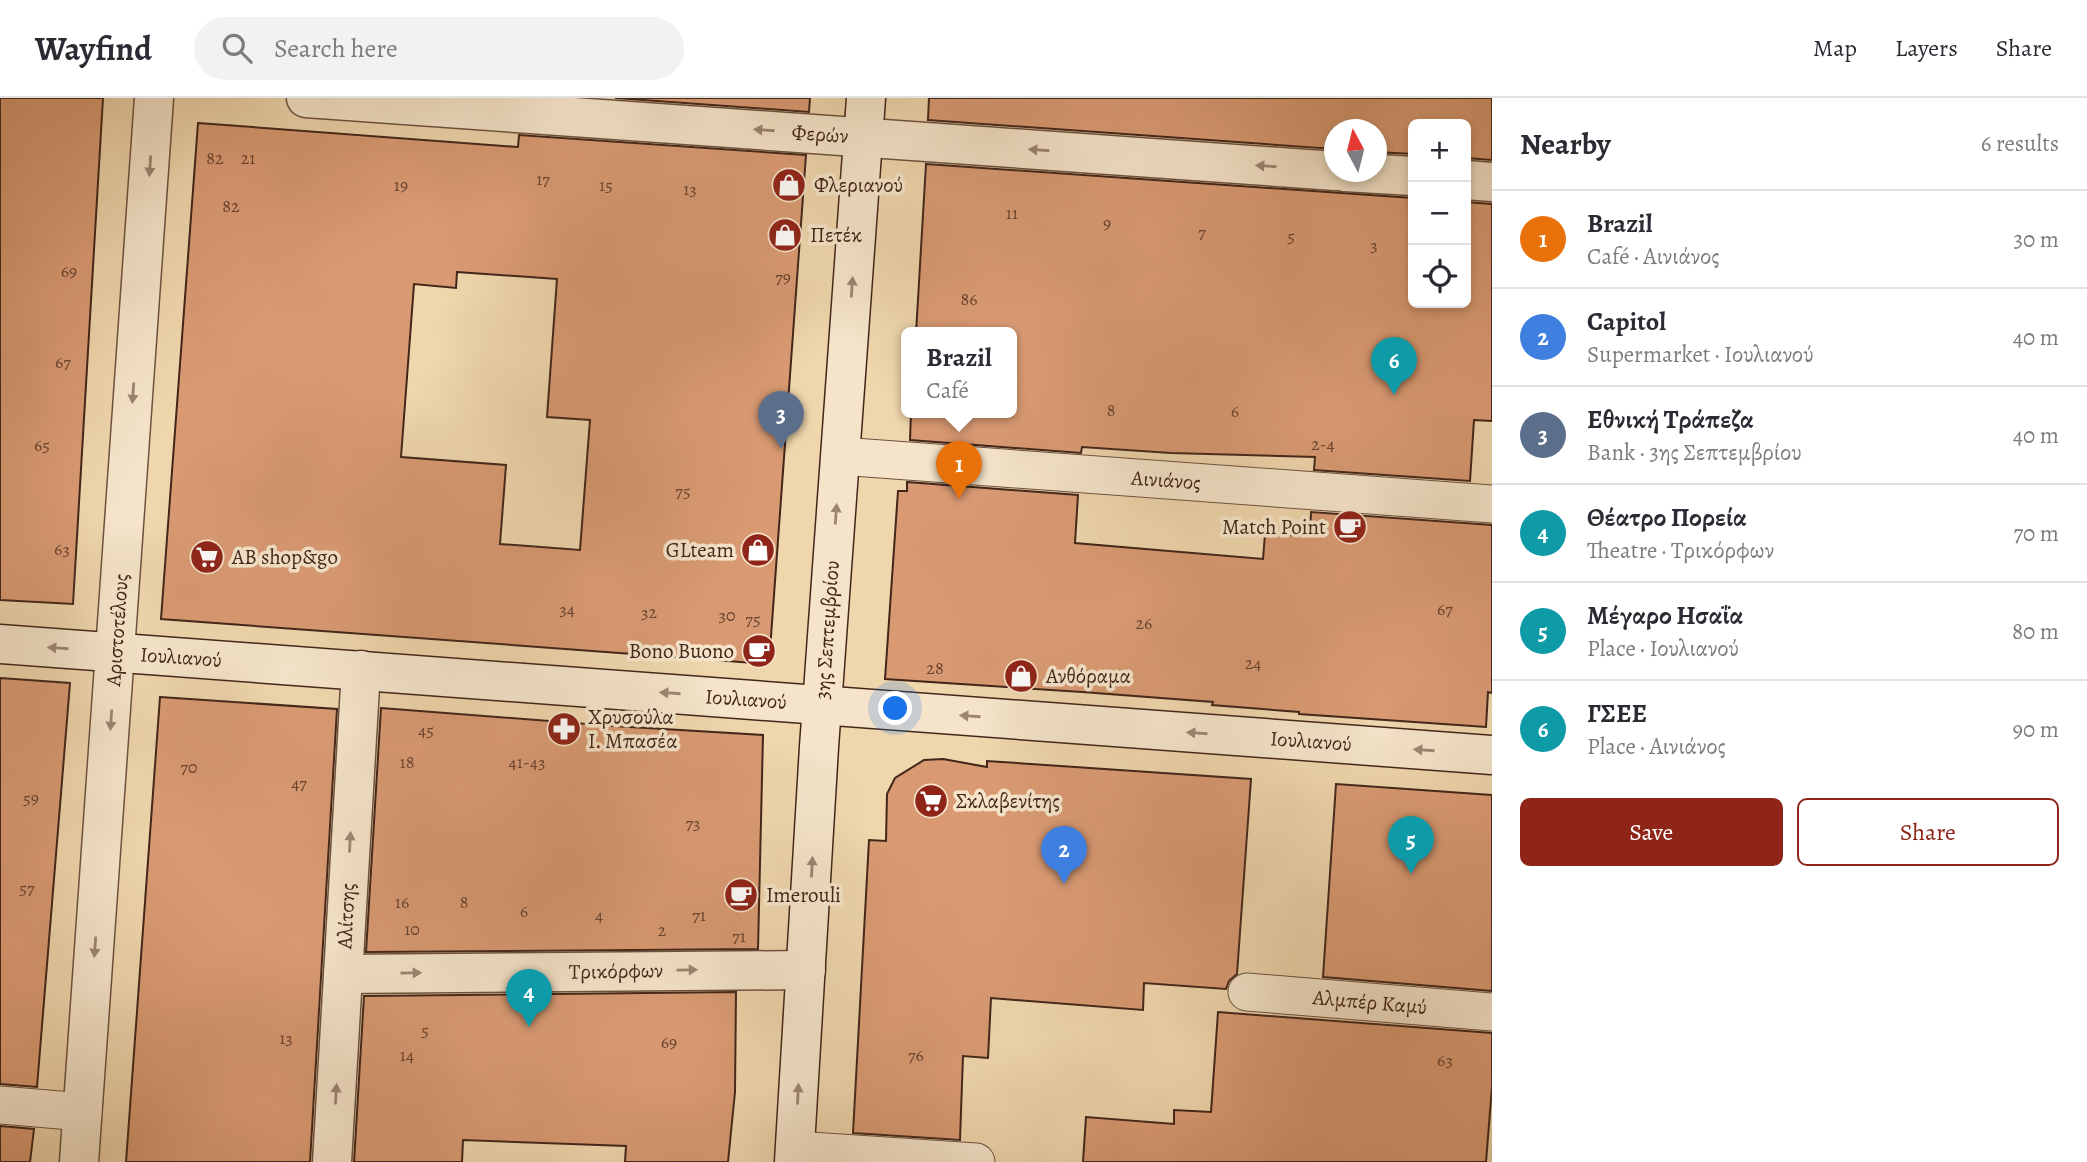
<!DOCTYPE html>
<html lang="en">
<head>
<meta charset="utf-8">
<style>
  body { margin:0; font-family:Alegreya,serif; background:#f2f2f3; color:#2b2b33 }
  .controls { position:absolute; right:21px; top:21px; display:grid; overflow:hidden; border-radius:10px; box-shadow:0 4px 10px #0003 }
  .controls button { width:63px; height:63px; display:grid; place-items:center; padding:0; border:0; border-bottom:2px solid #e1e1e2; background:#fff; color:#2b2b33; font:35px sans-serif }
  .compass { position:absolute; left:1324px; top:21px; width:63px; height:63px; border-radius:50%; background:#fff; box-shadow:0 4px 10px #0003; rotate:353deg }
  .you { position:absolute; left:896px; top:611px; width:24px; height:24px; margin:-18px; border:5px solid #fff; border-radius:50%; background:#1a73e8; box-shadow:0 0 0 10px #1a73e833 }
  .badge { display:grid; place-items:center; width:46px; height:46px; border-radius:50%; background:#8f2418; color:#fff; font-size:23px; font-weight:700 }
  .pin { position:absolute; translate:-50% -58px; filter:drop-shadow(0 2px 4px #0008) }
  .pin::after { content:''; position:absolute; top:37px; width:24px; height:21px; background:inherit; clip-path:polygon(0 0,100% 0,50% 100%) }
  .popup { position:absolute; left:901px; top:229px; width:116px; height:91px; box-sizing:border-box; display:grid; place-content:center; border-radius:10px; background:#fff; filter:drop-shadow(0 2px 5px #0005); font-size:23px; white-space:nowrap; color:#7c7c81 }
  .popup b { font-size:26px; color:#2b2b33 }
  .popup::after { content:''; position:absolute; left:50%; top:100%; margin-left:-14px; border:14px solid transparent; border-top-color:#fff }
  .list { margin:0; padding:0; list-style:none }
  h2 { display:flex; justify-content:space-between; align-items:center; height:91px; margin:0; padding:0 28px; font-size:30px }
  h2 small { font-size:23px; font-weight:400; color:#7c7c81 }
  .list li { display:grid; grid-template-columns:46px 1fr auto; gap:21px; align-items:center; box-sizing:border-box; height:98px; padding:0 28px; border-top:2px solid #e1e1e2 }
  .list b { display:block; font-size:26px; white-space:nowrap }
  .list p { margin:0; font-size:23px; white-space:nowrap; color:#7c7c81 }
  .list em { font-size:23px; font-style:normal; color:#7c7c81 }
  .actions { display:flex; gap:14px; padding:21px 28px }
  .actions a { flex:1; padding:16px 0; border:2px solid #8f2418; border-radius:10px; text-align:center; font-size:24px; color:#8f2418 }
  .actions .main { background:#8f2418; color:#fff }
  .icon { flex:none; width:38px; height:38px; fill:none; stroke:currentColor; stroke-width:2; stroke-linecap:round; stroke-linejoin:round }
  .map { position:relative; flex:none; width:1492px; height:1064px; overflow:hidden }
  header { display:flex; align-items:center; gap:42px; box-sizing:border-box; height:98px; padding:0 35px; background:#fff; border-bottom:2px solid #e1e1e2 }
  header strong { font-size:33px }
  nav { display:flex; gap:38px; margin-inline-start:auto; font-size:24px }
  .search { width:490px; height:63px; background:#f2f2f3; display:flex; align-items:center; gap:18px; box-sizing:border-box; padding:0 24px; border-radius:38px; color:#7c7c81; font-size:26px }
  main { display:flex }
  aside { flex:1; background:#fff }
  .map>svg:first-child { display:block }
  .building { fill:#d99a73; stroke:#42261a; stroke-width:2; fill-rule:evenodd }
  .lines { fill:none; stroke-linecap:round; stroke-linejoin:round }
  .pedestrian-casing { stroke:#6d523f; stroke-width:39 }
  .minor-casing { stroke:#6d523f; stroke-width:41 }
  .tertiary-casing { stroke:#6d523f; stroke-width:41 }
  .secondary-casing { stroke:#42261a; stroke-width:41 }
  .pedestrian { stroke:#f5e4ca; stroke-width:37 }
  .minor { stroke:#f5e4ca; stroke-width:38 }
  .tertiary { stroke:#f5e4ca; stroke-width:38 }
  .secondary { stroke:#f5e4ca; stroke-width:38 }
  .oneway { fill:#9c8572 }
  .labels { text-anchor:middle; stroke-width:7; stroke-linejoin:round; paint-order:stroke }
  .number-label { font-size:18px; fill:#684330 }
  .street-label { font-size:21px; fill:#42261a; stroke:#f5e4ca }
  .poi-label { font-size:21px; fill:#42261a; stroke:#f5e4ca; text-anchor:start }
</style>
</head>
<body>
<header>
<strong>Wayfind</strong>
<div class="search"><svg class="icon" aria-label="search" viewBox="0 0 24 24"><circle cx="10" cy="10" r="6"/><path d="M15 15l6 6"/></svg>Search here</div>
<nav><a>Map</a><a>Layers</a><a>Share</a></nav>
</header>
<main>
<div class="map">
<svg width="1492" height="1064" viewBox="0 0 1492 1064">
  <rect width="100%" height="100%" fill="#efd6ad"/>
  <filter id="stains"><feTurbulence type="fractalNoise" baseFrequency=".00286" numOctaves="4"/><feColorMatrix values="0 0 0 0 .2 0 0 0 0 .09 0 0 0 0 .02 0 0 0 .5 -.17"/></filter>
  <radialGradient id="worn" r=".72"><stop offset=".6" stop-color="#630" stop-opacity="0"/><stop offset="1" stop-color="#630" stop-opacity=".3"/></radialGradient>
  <g class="building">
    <path d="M0,0H103L73,506L0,502Z"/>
    <path d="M615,0H810L809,14Z"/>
    <path d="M929,0H1492V62L1466,60V26H1413V56L1376,54V32H1334V51L928,22Z"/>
    <path d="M198,25L518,49L519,37L806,57L769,566L161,521ZM457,174L557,181L547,319L590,322L580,452L500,446L506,367L401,359L414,186L456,190Z"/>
    <path d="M926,66L1413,100V205H1466V104L1492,106V323L1474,322L1470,383L1314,372L1315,359L1171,355L1082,349L1081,355L910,342L911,315H1012V235H916Z"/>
    <path d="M907,384L1078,397L1075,445L1263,461L1265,436L1310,438L1311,414L1492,427V595L1488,594L1486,629L1299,616V614L1212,607L1213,604L1082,594L885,581L898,393H907Z"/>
    <path d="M0,580L70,585L37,989L0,986Z"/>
    <path d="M160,599L337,611L310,1064H126Z"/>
    <path d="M381,610L613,628L763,637L758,851L366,854Z"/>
    <path d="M943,661L987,669V663L1251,681L1237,876L1229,883L1226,891L1144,885L1143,912L991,900L988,960L963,958L960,1042L853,1035L869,742L886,743L887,696L895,680L924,662Z"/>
    <path d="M1336,686L1492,697V893L1323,879Z"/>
    <path d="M736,894L735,994L728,1064H625L626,1048L463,1042L462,1064H354L364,898Z"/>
    <path d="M1218,914L1492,935V989L1486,1064H1083L1086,1019L1174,1026V1012L1211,1014Z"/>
    <path d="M0,1028L34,1031L30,1064H0Z"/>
  </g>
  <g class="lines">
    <g class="pedestrian-casing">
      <g id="pedestrian">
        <path d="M840,358L1492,406"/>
        <path d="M1247,894L1492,914"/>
        <path d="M0,1007L83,1014"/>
        <path d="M795,1052L976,1064"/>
      </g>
    </g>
    <g class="minor-casing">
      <g id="minor">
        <path d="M306,0L1335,73"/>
        <path d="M1344,74L1413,78"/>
        <path d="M1466,82L1492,84"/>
        <path d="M343,876L806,872"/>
        <path d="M332,1064L361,572"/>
      </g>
    </g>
    <g class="tertiary-casing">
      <path id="tertiary" d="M79,1064L154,0"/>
    </g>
    <g class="secondary-casing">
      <g id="secondary">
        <path d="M0,546L1492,657"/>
        <path d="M794,1064L819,649L866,0"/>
      </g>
    </g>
    <use href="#pedestrian" class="pedestrian"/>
    <use href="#minor" class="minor"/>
    <use href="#tertiary" class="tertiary"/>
    <use href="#secondary" class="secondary"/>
  </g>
  <defs><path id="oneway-solid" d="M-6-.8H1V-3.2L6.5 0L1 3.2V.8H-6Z" transform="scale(1.75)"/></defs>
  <g class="oneway">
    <use href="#oneway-solid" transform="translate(764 32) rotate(-176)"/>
    <use href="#oneway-solid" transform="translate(1039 52) rotate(-176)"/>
    <use href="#oneway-solid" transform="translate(150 68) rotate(94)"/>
    <use href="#oneway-solid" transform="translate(1266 68) rotate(-176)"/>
    <use href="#oneway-solid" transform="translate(852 189) rotate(-86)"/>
    <use href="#oneway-solid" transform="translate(133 295) rotate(94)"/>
    <use href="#oneway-solid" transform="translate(836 416) rotate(-86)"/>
    <use href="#oneway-solid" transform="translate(58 550) rotate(-176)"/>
    <use href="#oneway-solid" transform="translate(670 595) rotate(-176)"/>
    <use href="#oneway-solid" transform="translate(970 618) rotate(-176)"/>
    <use href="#oneway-solid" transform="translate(111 622) rotate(94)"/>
    <use href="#oneway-solid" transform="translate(1197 635) rotate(-176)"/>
    <use href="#oneway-solid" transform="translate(1424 652) rotate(-176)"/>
    <use href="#oneway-solid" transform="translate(350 744) rotate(-87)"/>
    <use href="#oneway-solid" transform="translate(812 769) rotate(-87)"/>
    <use href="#oneway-solid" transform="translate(95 849) rotate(94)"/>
    <use href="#oneway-solid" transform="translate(687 872) rotate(-1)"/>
    <use href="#oneway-solid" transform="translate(411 875) rotate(-1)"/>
    <use href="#oneway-solid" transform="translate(336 996) rotate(-87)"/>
    <use href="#oneway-solid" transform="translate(798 996) rotate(-87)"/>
  </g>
  <defs>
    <g id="shop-disc" transform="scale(1.75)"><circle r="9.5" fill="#8f2418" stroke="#f5e4ca"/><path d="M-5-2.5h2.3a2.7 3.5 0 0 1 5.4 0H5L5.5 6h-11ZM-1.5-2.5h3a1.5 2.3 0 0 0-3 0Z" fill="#fff"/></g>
    <g id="cafe-disc" transform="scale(1.75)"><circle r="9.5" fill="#8f2418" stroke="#f5e4ca"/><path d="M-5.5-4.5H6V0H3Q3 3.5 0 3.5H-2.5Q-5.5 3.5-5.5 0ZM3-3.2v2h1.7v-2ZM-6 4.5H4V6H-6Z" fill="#fff"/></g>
    <g id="supermarket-disc" transform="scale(1.75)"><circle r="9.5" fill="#8f2418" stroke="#f5e4ca"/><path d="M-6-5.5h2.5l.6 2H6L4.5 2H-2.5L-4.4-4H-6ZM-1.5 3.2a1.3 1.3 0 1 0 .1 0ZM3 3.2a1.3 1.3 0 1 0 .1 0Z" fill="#fff"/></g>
    <g id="pharmacy-disc" transform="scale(1.75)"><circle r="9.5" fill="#8f2418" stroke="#f5e4ca"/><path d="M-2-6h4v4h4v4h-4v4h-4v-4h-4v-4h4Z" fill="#fff"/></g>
  </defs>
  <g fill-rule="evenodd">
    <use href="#shop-disc" x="789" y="87"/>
    <use href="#shop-disc" x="785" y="137"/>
    <use href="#cafe-disc" x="1350" y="429"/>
    <use href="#shop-disc" x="758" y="452"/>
    <use href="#supermarket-disc" x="207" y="459"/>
    <use href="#cafe-disc" x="759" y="553"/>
    <use href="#shop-disc" x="1021" y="578"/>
    <use href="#pharmacy-disc" x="564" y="631"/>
    <use href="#supermarket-disc" x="931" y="703"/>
    <use href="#cafe-disc" x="741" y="797"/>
  </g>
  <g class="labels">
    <g class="number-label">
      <text x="215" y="66">82</text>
      <text x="248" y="66">21</text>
      <text x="543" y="87">17</text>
      <text x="401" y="93">19</text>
      <text x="606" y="93">15</text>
      <text x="690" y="97">13</text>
      <text x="231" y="114">82</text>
      <text x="1012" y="121">11</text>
      <text x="1107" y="131">9</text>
      <text x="1202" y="140">7</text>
      <text x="1291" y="144">5</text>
      <text x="1374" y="153">3</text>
      <text x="69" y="179">69</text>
      <text x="783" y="185">79</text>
      <text x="969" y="207">86</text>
      <text x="63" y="270">67</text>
      <text x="1111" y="318">8</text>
      <text x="1235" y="319">6</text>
      <text x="1323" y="352">2-4</text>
      <text x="42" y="353">65</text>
      <text x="683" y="399">75</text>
      <text x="62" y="457">63</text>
      <text x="567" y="517">34</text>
      <text x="1445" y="517">67</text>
      <text x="649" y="520">32</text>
      <text x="727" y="523">30</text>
      <text x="753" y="527">75</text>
      <text x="1144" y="531">26</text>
      <text x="1253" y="571">24</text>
      <text x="935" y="576">28</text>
      <text x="426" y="638">45</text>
      <text x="407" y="670">18</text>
      <text x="527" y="670">41-43</text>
      <text x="189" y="675">70</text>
      <text x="299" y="691">47</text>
      <text x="31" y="706">59</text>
      <text x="693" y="731">73</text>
      <text x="27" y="796">57</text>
      <text x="402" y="810">16</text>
      <text x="464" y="810">8</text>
      <text x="524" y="819">6</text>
      <text x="599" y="823">4</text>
      <text x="699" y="823">71</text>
      <text x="412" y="837">10</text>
      <text x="662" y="838">2</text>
      <text x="739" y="844">71</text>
      <text x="425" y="938">5</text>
      <text x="286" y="946">13</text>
      <text x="669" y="950">69</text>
      <text x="407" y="963">14</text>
      <text x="916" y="963">76</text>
      <text x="1445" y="968">63</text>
    </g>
    <g class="street-label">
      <text transform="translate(820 36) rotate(4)" y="7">Φερών</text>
      <text transform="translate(1166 382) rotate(4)" y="7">Αινιάνος</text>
      <text transform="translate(117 532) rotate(-86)" y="7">Αριστοτέλους</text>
      <text transform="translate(827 532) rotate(-86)" y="7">3ης Σεπτεμβρίου</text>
      <text transform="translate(181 559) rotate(4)" y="7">Ιουλιανού</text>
      <text transform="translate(746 601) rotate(4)" y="7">Ιουλιανού</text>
      <text transform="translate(1311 643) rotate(4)" y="7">Ιουλιανού</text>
      <text transform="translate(346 818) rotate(-87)" y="7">Αλίτσης</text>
      <text transform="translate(616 873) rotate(-1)" y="7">Τρικόρφων</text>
      <text transform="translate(1370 904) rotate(5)" y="7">Αλμπέρ Καμύ</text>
    </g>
    <g class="poi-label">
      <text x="814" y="94">Φλεριανού</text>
      <text x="810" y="144">Πετέκ</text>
      <text x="1326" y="436" text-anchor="end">Match Point</text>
      <text x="734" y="459" text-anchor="end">GLteam</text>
      <text x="232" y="466">AB shop&amp;go</text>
      <text x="734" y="560" text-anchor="end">Bono Buono</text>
      <text x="1046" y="585">Ανθόραμα</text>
      <text x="588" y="626">Χρυσούλα<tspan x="588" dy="24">Ι. Μπασέα</tspan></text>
      <text x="956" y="710">Σκλαβενίτης</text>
      <text x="766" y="804">Imerouli</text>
    </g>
  </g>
  <rect width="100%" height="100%" filter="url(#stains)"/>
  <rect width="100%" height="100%" fill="url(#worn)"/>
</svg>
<div class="controls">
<button>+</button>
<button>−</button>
<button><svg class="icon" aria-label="locate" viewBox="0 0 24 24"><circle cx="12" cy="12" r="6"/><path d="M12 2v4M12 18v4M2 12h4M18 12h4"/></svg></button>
</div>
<svg class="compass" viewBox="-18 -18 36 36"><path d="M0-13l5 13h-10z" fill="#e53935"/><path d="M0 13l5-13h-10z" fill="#7c7c81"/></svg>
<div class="you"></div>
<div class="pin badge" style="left:959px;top:401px;background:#e8710a">1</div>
<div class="popup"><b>Brazil</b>Café</div>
<div class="pin badge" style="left:1064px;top:786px;background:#3f7fe0">2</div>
<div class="pin badge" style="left:781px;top:351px;background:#5c6f8a">3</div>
<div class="pin badge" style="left:529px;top:929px;background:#0f9aa8">4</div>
<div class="pin badge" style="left:1411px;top:776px;background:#0f9aa8">5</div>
<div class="pin badge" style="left:1394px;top:297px;background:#0f9aa8">6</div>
</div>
<aside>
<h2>Nearby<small>6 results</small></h2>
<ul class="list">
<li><span class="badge" style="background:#e8710a">1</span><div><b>Brazil</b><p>Café · Αινιάνος</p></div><em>30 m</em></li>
<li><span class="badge" style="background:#3f7fe0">2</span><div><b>Capitol</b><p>Supermarket · Ιουλιανού</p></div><em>40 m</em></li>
<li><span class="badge" style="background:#5c6f8a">3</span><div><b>Εθνική Τράπεζα</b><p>Bank · 3ης Σεπτεμβρίου</p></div><em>40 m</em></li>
<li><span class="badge" style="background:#0f9aa8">4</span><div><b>Θέατρο Πορεία</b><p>Theatre · Τρικόρφων</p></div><em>70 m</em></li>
<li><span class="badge" style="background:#0f9aa8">5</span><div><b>Μέγαρο Ησαΐα</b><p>Place · Ιουλιανού</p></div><em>80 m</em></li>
<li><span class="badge" style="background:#0f9aa8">6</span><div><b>ΓΣΕΕ</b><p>Place · Αινιάνος</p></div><em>90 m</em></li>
</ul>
<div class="actions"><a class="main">Save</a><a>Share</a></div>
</aside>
</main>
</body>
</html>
